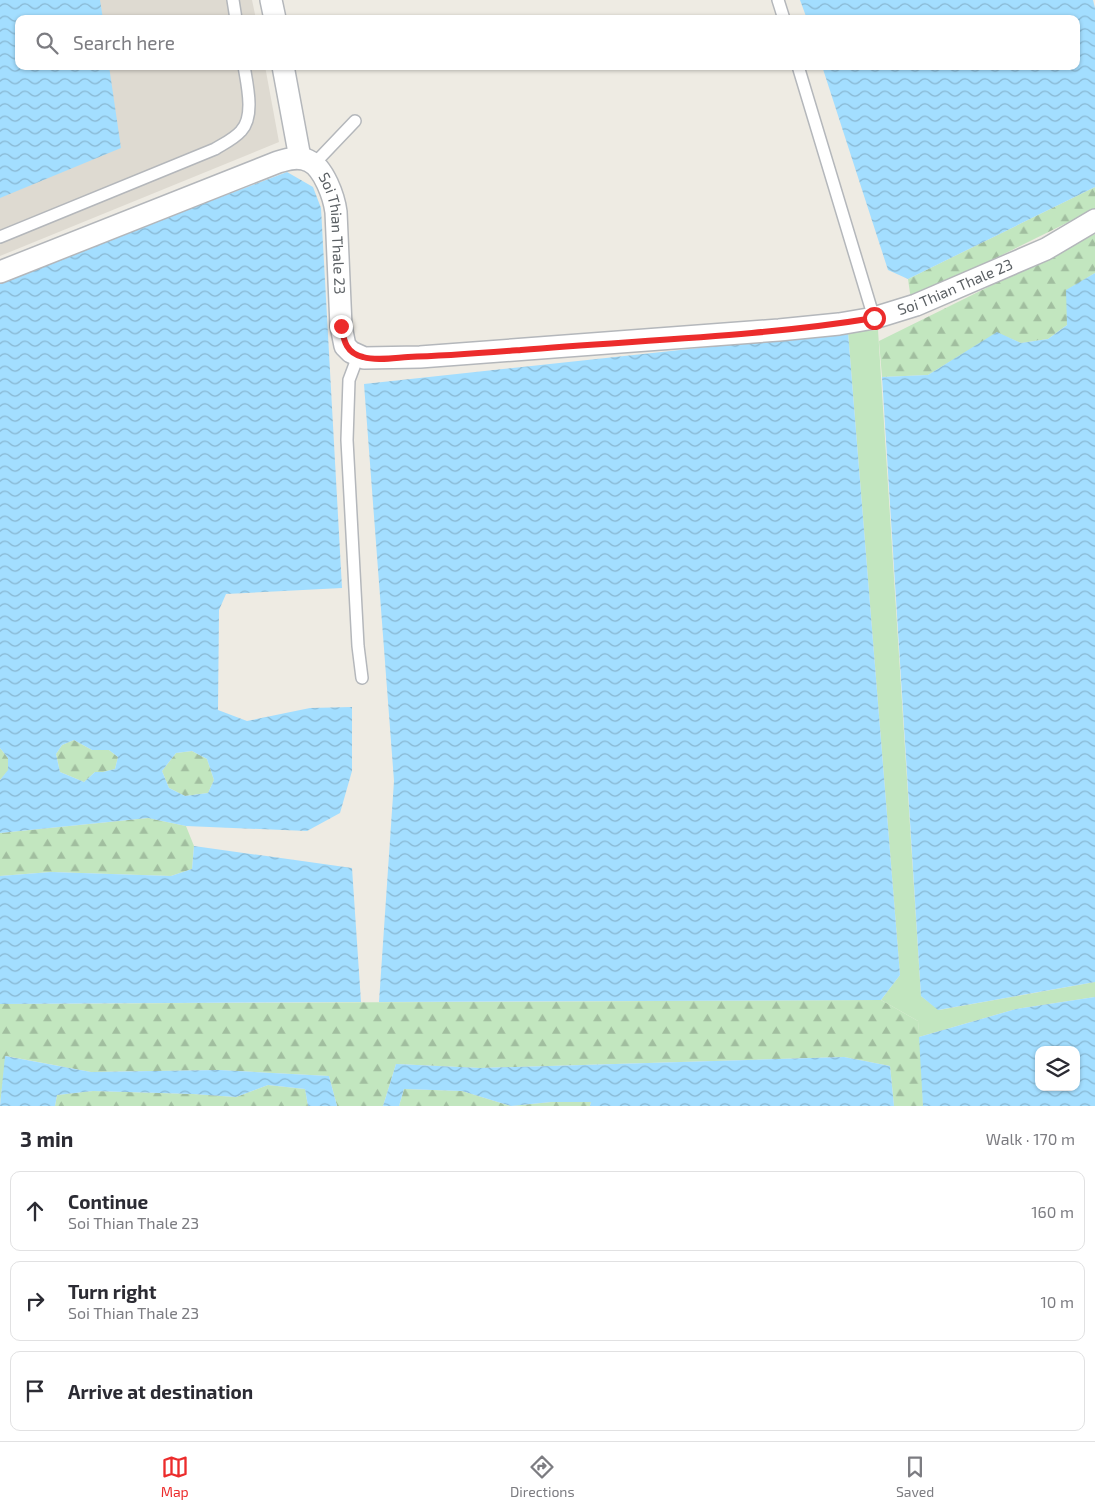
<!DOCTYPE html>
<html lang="en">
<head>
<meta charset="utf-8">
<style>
  body { margin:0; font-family:"Exo 2",sans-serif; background:#f2f2f3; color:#2b2b33 }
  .controls { position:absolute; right:15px; bottom:15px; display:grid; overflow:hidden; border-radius:10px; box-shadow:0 1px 4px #0004 }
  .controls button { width:45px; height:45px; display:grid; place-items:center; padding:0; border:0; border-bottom:1px solid #e1e1e2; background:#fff; color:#2b2b33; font:25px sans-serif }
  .stop { position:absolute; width:15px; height:15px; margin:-11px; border:4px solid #ec2c2c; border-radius:50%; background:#fff }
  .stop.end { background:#ec2c2c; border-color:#fff; box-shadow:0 1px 5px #0008 }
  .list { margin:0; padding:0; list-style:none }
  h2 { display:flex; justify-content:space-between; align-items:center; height:65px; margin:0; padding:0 20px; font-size:21px }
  h2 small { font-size:16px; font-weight:400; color:#7c7c81 }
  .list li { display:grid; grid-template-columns:32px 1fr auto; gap:15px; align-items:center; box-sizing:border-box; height:80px; margin:0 10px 10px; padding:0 10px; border:1px solid #e1e1e2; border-radius:10px }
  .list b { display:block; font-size:19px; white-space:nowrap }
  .list p { margin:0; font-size:16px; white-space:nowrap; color:#7c7c81 }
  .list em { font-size:16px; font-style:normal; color:#7c7c81 }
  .icon { flex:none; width:28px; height:28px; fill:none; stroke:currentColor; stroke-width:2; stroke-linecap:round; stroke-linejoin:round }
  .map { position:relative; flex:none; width:1095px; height:1106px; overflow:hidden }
  .search { position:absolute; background:#fff; box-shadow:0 1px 4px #0004; left:15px; right:15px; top:15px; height:55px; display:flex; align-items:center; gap:12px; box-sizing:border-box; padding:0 18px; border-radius:10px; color:#7c7c81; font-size:19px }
  .sheet { height:335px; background:#fff }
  nav { display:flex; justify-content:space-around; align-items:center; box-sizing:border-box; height:70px; border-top:1px solid #e1e1e2; background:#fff; font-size:14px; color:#7c7c81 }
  nav a { display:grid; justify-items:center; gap:2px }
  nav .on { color:#ec2c2c }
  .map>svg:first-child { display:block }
  .education { fill:#dedad1 }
  .grass { fill:#c2e6bf }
  .forest { fill:url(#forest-firs) }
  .water { fill:url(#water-waves); fill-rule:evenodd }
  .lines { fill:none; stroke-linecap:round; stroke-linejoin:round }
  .service-casing { stroke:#b4b7bb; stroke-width:14 }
  .minor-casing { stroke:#b4b7bb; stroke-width:24 }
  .service { stroke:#fff; stroke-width:11 }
  .minor { stroke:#fff; stroke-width:21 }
  .route { stroke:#ec2c2c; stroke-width:6 }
  .labels { text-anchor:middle; stroke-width:4; stroke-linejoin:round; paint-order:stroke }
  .street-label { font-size:15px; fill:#5b6064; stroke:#fff }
</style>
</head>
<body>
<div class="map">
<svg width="1095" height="1106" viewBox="0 0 1095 1106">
  <defs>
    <pattern id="forest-firs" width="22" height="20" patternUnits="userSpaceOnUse" patternTransform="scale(1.25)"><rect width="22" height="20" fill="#c2e6bf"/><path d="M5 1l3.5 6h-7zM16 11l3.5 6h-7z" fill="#a1be9f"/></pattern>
    <pattern id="water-waves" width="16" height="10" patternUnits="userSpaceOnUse" patternTransform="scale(1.25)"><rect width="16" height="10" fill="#a3deff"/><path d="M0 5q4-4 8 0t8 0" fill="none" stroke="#88b7d2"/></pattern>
  </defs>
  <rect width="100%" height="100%" fill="#eeebe3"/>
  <path class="education" d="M0,0H252L256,19H19V66H265L279,142L0,256Z"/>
  <path class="grass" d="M878,330L921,996L939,1010L1095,982V997L1016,1009L919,1037L918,1021L881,1000L900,975L848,332Z"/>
  <g class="forest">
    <path d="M1095,187V209L911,300L908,279Z"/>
    <path d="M1095,234V273L1067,290V325L1048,339L1021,343L997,333L928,375L882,377L879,341Z"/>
    <path d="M74,740L92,750H109L118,757L115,769L103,772H95L84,782L60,772L56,754L62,745Z"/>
    <path d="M0,748L8,758V771L0,780Z"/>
    <path d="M192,751L207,759L214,780L208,793L185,796L169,788L162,771L176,753Z"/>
    <path d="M148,818L186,826L194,846L192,869L171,876L51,872L0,876V833Z"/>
    <path d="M881,1000L918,1021L922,1066L923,1106H894L890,1066L844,1057L480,1068L396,1064L383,1106H337L329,1076L219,1070L91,1072L6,1056L0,1104V1004Z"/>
    <path d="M268,1085L305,1089L308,1106H55L57,1095L93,1091L193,1094L236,1097Z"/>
    <path d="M404,1089L462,1091L511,1106L551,1102H591L590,1106H399Z"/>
  </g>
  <g class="water">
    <path d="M0,0H100L103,19H19V66H109L121,148L0,198Z"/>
    <path d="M800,0H1093L1095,8V187L908,279L888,270L822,66H1076V19H807Z"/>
    <path d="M287,172L313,187L321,208L342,588L226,594L219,610L218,710L247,721L310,708L352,707V771L340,813L307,831L186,826L148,818L0,833V780L8,770V758L0,748V280ZM74,740L92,750H109L118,757L115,769L103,772H95L84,782L60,772L56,754L62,745ZM192,751L207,759L214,780L208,793L185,796L169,788L162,771L176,753Z"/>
    <path d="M1095,273V982L938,1010L921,996L882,377L928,375L997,332L1021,343L1048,339L1067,325L1066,290Z"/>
    <path d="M848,332L900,975L881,1000L379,1002L394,781L364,384Z"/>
    <path d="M194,846L352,868L361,1002L0,1004V876L51,872L171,876L192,869Z"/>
    <path d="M1095,997V1106H923L919,1037L1016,1009ZM1039,1050H1076V1087H1039Z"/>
    <path d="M5,1056L91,1072L219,1070L329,1076L337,1106H308L305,1089L268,1085L236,1097L193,1094L93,1091L57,1095L55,1106H0Z"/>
    <path d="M844,1057L890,1066L894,1106H590L591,1102H551L511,1106L462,1091L404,1089L399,1106H383L396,1064L480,1068Z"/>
  </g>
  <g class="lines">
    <g class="service-casing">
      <g id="service">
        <path d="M233,0L236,19"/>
        <path d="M778,0L784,19"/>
        <path d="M798,66L874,318"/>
        <path d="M314,164L355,121"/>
        <path d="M0,237L215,149C223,144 234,139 241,131C255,117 247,84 244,66"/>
        <path d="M358,356L349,380L347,440L358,646L362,678"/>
      </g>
    </g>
    <g class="minor-casing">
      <g id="minor">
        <path d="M271,0L275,19"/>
        <path d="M283,66L300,158"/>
        <path id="s1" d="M0,272L278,162C288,159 299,156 309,161C324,168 334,197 336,212L341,326L345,346L351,352L364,358L420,357L779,330L839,324L874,318L916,305L1046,249L1095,220"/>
      </g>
    </g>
    <use href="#service" class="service"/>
    <use href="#minor" class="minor"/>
  </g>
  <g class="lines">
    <path class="route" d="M341,326C344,341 346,353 363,357C376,361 394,358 408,357C446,356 483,353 521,350C639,340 758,337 874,318"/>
  </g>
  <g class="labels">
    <g class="street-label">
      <text dy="5" stroke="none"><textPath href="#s1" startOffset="411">Soi Thian Thale 23</textPath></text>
      <text dy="5" stroke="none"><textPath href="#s1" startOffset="1146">Soi Thian Thale 23</textPath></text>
    </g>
  </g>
</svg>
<div class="controls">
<button><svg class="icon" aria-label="layers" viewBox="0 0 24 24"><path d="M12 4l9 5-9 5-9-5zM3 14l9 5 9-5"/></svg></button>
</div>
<div class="stop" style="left:874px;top:318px"></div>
<div class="stop end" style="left:341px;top:326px"></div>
<div class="search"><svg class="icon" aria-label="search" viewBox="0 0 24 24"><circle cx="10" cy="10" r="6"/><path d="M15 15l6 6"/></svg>Search here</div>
</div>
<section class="sheet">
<h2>3 min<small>Walk · 170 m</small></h2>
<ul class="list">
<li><svg class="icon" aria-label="ahead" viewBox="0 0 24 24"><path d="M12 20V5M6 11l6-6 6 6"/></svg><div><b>Continue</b><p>Soi Thian Thale 23</p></div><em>160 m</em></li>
<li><svg class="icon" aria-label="right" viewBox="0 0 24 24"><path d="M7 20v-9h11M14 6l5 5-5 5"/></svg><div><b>Turn right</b><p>Soi Thian Thale 23</p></div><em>10 m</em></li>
<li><svg class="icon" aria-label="arrive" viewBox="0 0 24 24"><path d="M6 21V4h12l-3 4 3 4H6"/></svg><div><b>Arrive at destination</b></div></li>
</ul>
</section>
<nav>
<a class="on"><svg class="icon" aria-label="map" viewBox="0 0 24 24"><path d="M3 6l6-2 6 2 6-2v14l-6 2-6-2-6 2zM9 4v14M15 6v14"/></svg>Map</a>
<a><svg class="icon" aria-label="directions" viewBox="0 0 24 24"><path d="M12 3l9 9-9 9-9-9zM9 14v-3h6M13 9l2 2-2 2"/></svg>Directions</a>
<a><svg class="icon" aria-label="saved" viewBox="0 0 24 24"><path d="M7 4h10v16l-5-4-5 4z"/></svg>Saved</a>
</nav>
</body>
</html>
